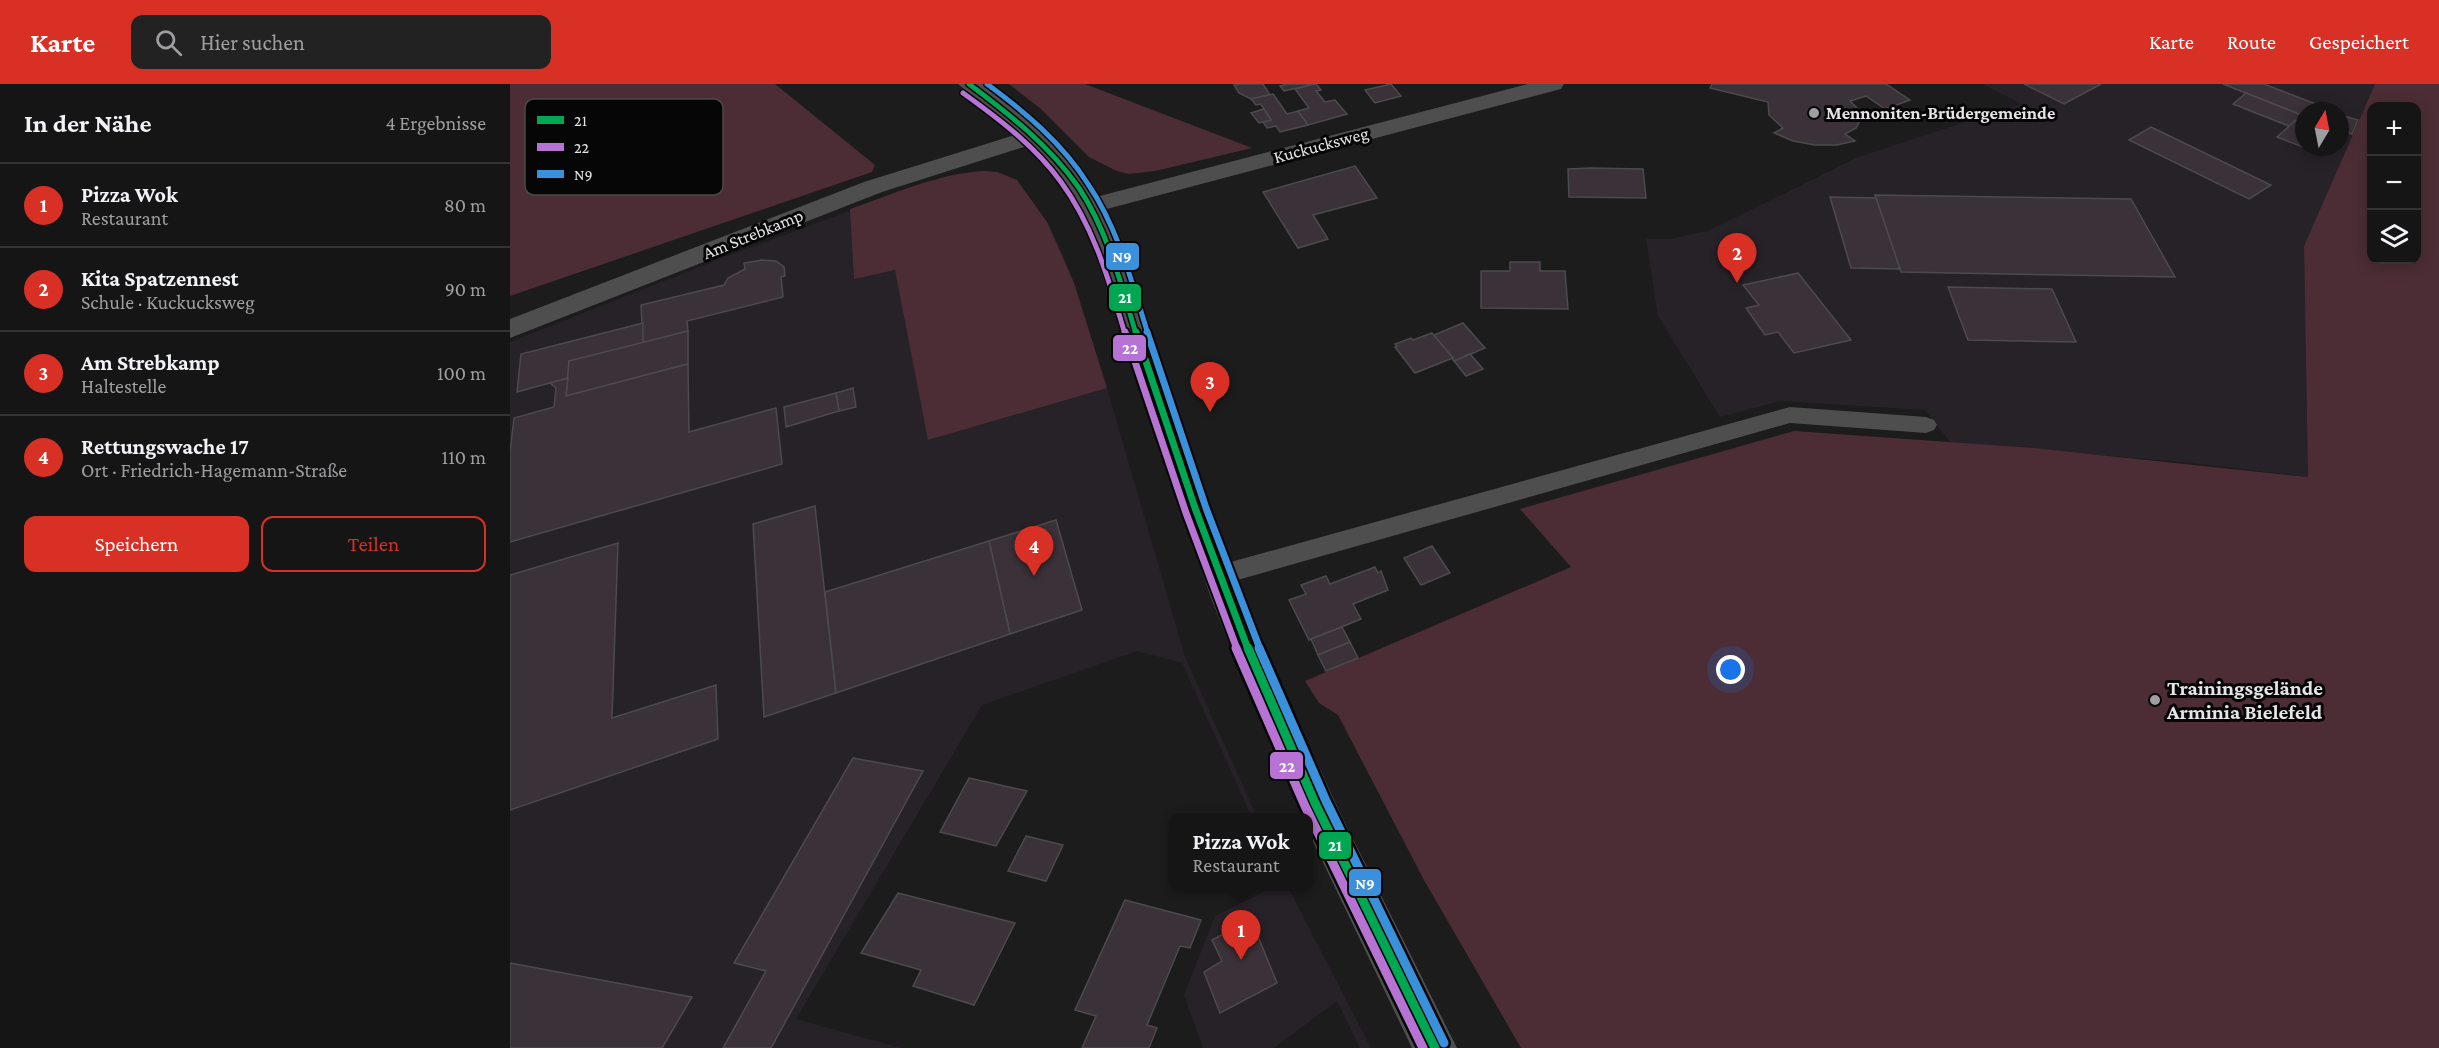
<!DOCTYPE html>
<html lang="de">
<head>
<meta charset="utf-8">
<style>
  body { margin:0; font-family:"Crimson Pro",serif; background:#232223; color:#f1f3f6 }
  .controls { position:absolute; right:18px; top:18px; display:grid; overflow:hidden; border-radius:12px; box-shadow:0 3px 15px #0003 }
  .controls button { width:54px; height:54px; display:grid; place-items:center; padding:0; border:0; border-bottom:2px solid #353435; background:#161516; color:#f1f3f6; font:30px sans-serif }
  .compass { position:absolute; left:1785px; top:18px; width:54px; height:54px; border-radius:50%; background:#161516; box-shadow:0 3px 15px #0003; rotate:10deg }
  .you { position:absolute; left:1221px; top:586px; width:21px; height:21px; margin:-15px; border:4px solid #fff; border-radius:50%; background:#1a73e8; box-shadow:0 0 0 9px #1a73e833 }
  .badge { display:grid; place-items:center; width:39px; height:39px; border-radius:50%; background:#d93025; color:#fff; font-size:20px; font-weight:700 }
  .pin { position:absolute; translate:-50% -50px; filter:drop-shadow(0 2px 3px #0008) }
  .pin::after { content:''; position:absolute; top:32px; width:21px; height:18px; background:inherit; clip-path:polygon(0 0,100% 0,50% 100%) }
  .popup { position:absolute; left:659px; top:729px; width:144px; height:78px; box-sizing:border-box; display:grid; place-content:center; border-radius:12px; background:#161516; filter:drop-shadow(0 2px 4px #0005); font-size:20px; white-space:nowrap; color:#9e9fa1 }
  .popup b { font-size:22px; color:#f1f3f6 }
  .popup::after { content:''; position:absolute; left:50%; top:100%; margin-left:-12px; border:12px solid transparent; border-top-color:#161516 }
  .list { margin:0; padding:0; list-style:none }
  h2 { display:flex; justify-content:space-between; align-items:center; height:78px; margin:0; padding:0 24px; font-size:26px }
  h2 small { font-size:20px; font-weight:400; color:#9e9fa1 }
  .list li { display:grid; grid-template-columns:39px 1fr auto; gap:18px; align-items:center; box-sizing:border-box; height:84px; padding:0 24px; border-top:2px solid #353435 }
  .list b { display:block; font-size:22px; white-space:nowrap }
  .list p { margin:0; font-size:20px; white-space:nowrap; color:#9e9fa1 }
  .list em { font-size:20px; font-style:normal; color:#9e9fa1 }
  .actions { display:flex; gap:12px; padding:18px 24px }
  .actions a { flex:1; padding:14px 0; border:2px solid #d93025; border-radius:12px; text-align:center; font-size:21px; color:#d93025 }
  .actions .main { background:#d93025; color:#fff }
  .icon { flex:none; width:33px; height:33px; fill:none; stroke:currentColor; stroke-width:2; stroke-linecap:round; stroke-linejoin:round }
  .map { position:relative; flex:none; width:1929px; height:964px; overflow:hidden }
  header { display:flex; align-items:center; gap:36px; box-sizing:border-box; height:84px; padding:0 30px; background:#d93025; color:#fff }
  header strong { font-size:28px }
  nav { display:flex; gap:33px; margin-inline-start:auto; font-size:21px }
  .search { width:420px; height:54px; background:#232223; display:flex; align-items:center; gap:15px; box-sizing:border-box; padding:0 21px; border-radius:12px; color:#9e9fa1; font-size:22px }
  main { display:flex }
  aside { flex:1; background:#161516 }
  .map>svg:first-child { display:block }
  .built { fill:#272128; fill-rule:evenodd }
  .green { fill:#4c2d35; fill-rule:evenodd }
  .building { fill:#3b3138; stroke:#4c4b4c; stroke-width:1.5 }
  .lines { fill:none; stroke-linecap:round; stroke-linejoin:round }
  .lane { fill:#4e4e4e; fill-rule:evenodd }
  .street { fill:#4e4e4e; fill-rule:evenodd }
  .bus-1-far2-casing { stroke:#070607; stroke-width:8 }
  .bus-1-far1-casing { stroke:#070607; stroke-width:11 }
  .bus-1-casing { stroke:#070607; stroke-width:14 }
  .bus-2-far2-casing { stroke:#070607; stroke-width:8 }
  .bus-2-far1-casing { stroke:#070607; stroke-width:11 }
  .bus-2-casing { stroke:#070607; stroke-width:14 }
  .bus-3-far2-casing { stroke:#070607; stroke-width:8 }
  .bus-3-far1-casing { stroke:#070607; stroke-width:11 }
  .bus-3-casing { stroke:#070607; stroke-width:14 }
  .bus-1-far2 { stroke:#00a651; stroke-width:5 }
  .bus-1-far1 { stroke:#00a651; stroke-width:7 }
  .bus-1 { stroke:#00a651; stroke-width:9 }
  .bus-2-far2 { stroke:#b673d3; stroke-width:5 }
  .bus-2-far1 { stroke:#b673d3; stroke-width:7 }
  .bus-2 { stroke:#b673d3; stroke-width:9 }
  .bus-3-far2 { stroke:#3a90db; stroke-width:5 }
  .bus-3-far1 { stroke:#3a90db; stroke-width:7 }
  .bus-3 { stroke:#3a90db; stroke-width:9 }
  .poi-dot { fill:#a09ea0; stroke:#070607; stroke-width:2 }
  .labels { text-anchor:middle; stroke-width:6; stroke-linejoin:round; paint-order:stroke }
  .far-poi-label { font-size:18px; font-weight:bold; fill:#e6e4e6; stroke:#070607; text-anchor:start }
  .far-street-label { font-size:18px; fill:#e6e4e6; stroke:#070607 }
  .poi-label { font-size:21px; font-weight:bold; fill:#e6e4e6; stroke:#070607; text-anchor:start }
  .key { fill:#070607; stroke:#4a494a; stroke-width:1.5 }
  .key-label { font-size:16px; fill:#e6e4e6 }
  .line-badge { stroke:#070607; stroke-width:2 }
  .badge-label { font-size:16px; text-anchor:middle; font-weight:bold; fill:#fff }
</style>
</head>
<body>
<header>
<strong>Karte</strong>
<div class="search"><svg class="icon" aria-label="search" viewBox="0 0 24 24"><circle cx="10" cy="10" r="6"/><path d="M15 15l6 6"/></svg>Hier suchen</div>
<nav><a>Karte</a><a>Route</a><a>Gespeichert</a></nav>
</header>
<main>
<aside>
<h2>In der Nähe<small>4 Ergebnisse</small></h2>
<ul class="list">
<li><span class="badge">1</span><div><b>Pizza Wok</b><p>Restaurant</p></div><em>80 m</em></li>
<li><span class="badge">2</span><div><b>Kita Spatzennest</b><p>Schule · Kuckucksweg</p></div><em>90 m</em></li>
<li><span class="badge">3</span><div><b>Am Strebkamp</b><p>Haltestelle</p></div><em>100 m</em></li>
<li><span class="badge">4</span><div><b>Rettungswache 17</b><p>Ort · Friedrich-Hagemann-Straße</p></div><em>110 m</em></li>
</ul>
<div class="actions"><a class="main">Speichern</a><a>Teilen</a></div>
</aside>
<div class="map">
<svg width="1929" height="964" viewBox="0 0 1929 964">
  <rect width="100%" height="100%" fill="#1d1c1d"/>
  <g class="built">
    <path d="M1473,0H1865L1794,162L1798,393L1681,379L1440,358L1415,326L1270,317L1210,333L1148,232L1136,155H1159L1198,147L1348,73L1511,20ZM1794,27H1830V63H1794Z"/>
    <path d="M473,87L487,88L507,96L537,138L549,162L564,199L597,304L675,573L747,733H742L672,579L627,567L472,621L286,935L391,964H0V258L212,174L412,100L447,90Z"/>
    <path d="M764,803H778L861,964H850L827,917L764,964H693L674,911L705,832Z"/>
  </g>
  <g class="green">
    <path d="M0,0H265L365,81L362,88L0,212Z"/>
    <path d="M499,0H575L742,64L645,87L619,90L607,87L579,73L531,25Z"/>
    <path d="M1865,0H1929V964H1011L914,796L828,631L809,619L795,597L1061,483L1010,425L1284,347L1523,364L1798,393L1794,162ZM1862,22H1906V176H1862Z"/>
    <path d="M473,87L487,88L507,96L537,138L564,199L597,304L418,356L385,186L344,195L340,125C383,110 427,90 473,87Z"/>
  </g>
  <g class="building">
    <path d="M730,0H753L760,11L741,15L729,9L724,1Z"/>
    <path d="M777,0H801V1L774,7L770,2Z"/>
    <path d="M806,0L811,6L806,7L815,18L825,16L837,30L798,41L788,27L799,24L785,5Z"/>
    <path d="M881,0L891,12L865,19L855,6Z"/>
    <path d="M1202,0H1376L1400,16L1375,25L1356,12L1340,17L1349,26L1351,35L1346,44L1335,50L1345,57L1327,61H1305L1283,57L1264,49L1273,44L1259,31L1258,18L1200,4Z"/>
    <path d="M1514,0H1591L1554,20Z"/>
    <path d="M1713,0H1754L1824,27H1794V32Z"/>
    <path d="M1736,9L1794,32V39L1786,36L1779,42L1723,20Z"/>
    <path d="M763,10L777,30L788,27L798,41L770,48L766,42L757,44L753,38L761,36L751,20L746,21L741,15Z"/>
    <path d="M754,25L761,36L749,39L741,29Z"/>
    <path d="M1834,32L1848,36L1842,50L1830,46V36Z"/>
    <path d="M1786,36L1794,39V63H1815L1808,69L1767,53Z"/>
    <path d="M1641,43L1761,101L1739,115L1619,56Z"/>
    <path d="M845,82L867,114L803,131L818,155L788,164L753,108Z"/>
    <path d="M1080,84L1133,85L1136,114L1059,113L1058,85Z"/>
    <path d="M1365,111L1621,115L1665,193L1391,188Z"/>
    <path d="M1320,113L1366,114L1390,185L1341,184Z"/>
    <path d="M252,176L266,177L274,183L275,192L271,193L273,213L177,237L178,247L133,259L131,221L214,201L218,194L235,185L234,179Z"/>
    <path d="M1000,178H1030V187H1055L1058,225L971,224V187H1000Z"/>
    <path d="M1288,189L1341,256L1284,269L1268,248L1255,251L1236,224L1249,221L1233,201Z"/>
    <path d="M1438,203L1542,205L1566,258L1458,256Z"/>
    <path d="M133,239V259L59,277L58,294L7,308L11,270Z"/>
    <path d="M953,239L975,264L944,277L924,251Z"/>
    <path d="M178,247V280L56,312L59,277Z"/>
    <path d="M922,249L943,274L905,289L885,263L887,262L885,260L901,254L903,256Z"/>
    <path d="M960,270L973,285L956,292L944,277Z"/>
    <path d="M178,280L179,348L266,324L272,380L0,458V368L4,334L44,323L46,304L40,299L58,294L56,312Z"/>
    <path d="M343,304L346,323L329,327L326,309Z"/>
    <path d="M326,309L329,327L276,343L274,323Z"/>
    <path d="M305,422L326,609L254,633L243,440Z"/>
    <path d="M546,436L572,526L500,550L479,457Z"/>
    <path d="M479,457L500,550L326,609L315,508Z"/>
    <path d="M108,459L102,634L206,601L208,655L0,726V491Z"/>
    <path d="M922,462L940,489L911,501L894,474Z"/>
    <path d="M865,483L868,489L871,487L878,506L843,520L851,535L799,556L779,516L796,510L791,501L816,492L820,500Z"/>
    <path d="M832,543L840,558L808,571L801,555Z"/>
    <path d="M840,558L848,574L816,587L808,571Z"/>
    <path d="M343,674L413,687L261,964H213L256,887L224,879Z"/>
    <path d="M459,694L517,707L486,762L430,748Z"/>
    <path d="M516,752L553,761L536,797L498,787Z"/>
    <path d="M388,809L505,839L464,921L403,902L411,886L351,869Z"/>
    <path d="M615,816L691,836L680,864L670,862L637,941L647,944L639,964H572L586,932L565,926Z"/>
    <path d="M741,835L767,899L710,929L694,888L712,877L702,856Z"/>
    <path d="M0,879L182,913L152,964H0Z"/>
  </g>
  <g class="lines">
    <path class="lane" d="M1280,323L1416,333L1424,336L1427,341L1424,346L1416,349L1280,339L710,501L701,498L698,491L701,484L710,481Z"/>
    <path class="street" d="M448,0H473L502,21L551,66L586,113L1018,0H1054L1051,5L593,126L614,174L700,420L758,572L830,729L947,964H902L798,747V734H793L747,629L701,514L575,140L557,106L520,61L372,108L0,254V235L354,98L508,50Z"/>
    <g class="bus-1-far2-casing">
      <path id="bus-1-far2" d="M459,0C499,30 540,62 569,104C598,148 611,200 626,250"/>
    </g>
    <g class="bus-1-far1-casing">
      <path id="bus-1-far1" d="M626,248L685,424L738,565"/>
    </g>
    <g class="bus-1-casing">
      <path id="bus-1" d="M738,564L805,719L925,964"/>
    </g>
    <g class="bus-2-far2-casing">
      <path id="bus-2-far2" d="M453,9C489,35 525,62 551,98C584,143 599,197 615,250"/>
    </g>
    <g class="bus-2-far1-casing">
      <path id="bus-2-far1" d="M615,248L676,429L727,565"/>
    </g>
    <g class="bus-2-casing">
      <path id="bus-2" d="M726,564L795,722L913,964"/>
    </g>
    <g class="bus-3-far2-casing">
      <path id="bus-3-far2" d="M477,0C515,28 552,59 578,100C608,144 622,199 638,250"/>
    </g>
    <g class="bus-3-far1-casing">
      <path id="bus-3-far1" d="M637,248L696,424L750,565"/>
    </g>
    <g class="bus-3-casing">
      <path id="bus-3" d="M749,564L816,717L934,959"/>
    </g>
    <use href="#bus-1-far2" class="bus-1-far2"/>
    <use href="#bus-1-far1" class="bus-1-far1"/>
    <use href="#bus-1" class="bus-1"/>
    <use href="#bus-2-far2" class="bus-2-far2"/>
    <use href="#bus-2-far1" class="bus-2-far1"/>
    <use href="#bus-2" class="bus-2"/>
    <use href="#bus-3-far2" class="bus-3-far2"/>
    <use href="#bus-3-far1" class="bus-3-far1"/>
    <use href="#bus-3" class="bus-3"/>
  </g>
  <g class="poi-dot">
    <circle cx="1304" cy="29" r="6"/>
    <circle cx="1645" cy="616" r="6"/>
  </g>
  <g class="labels">
    <g class="far-poi-label">
      <text x="1316" y="35">Mennoniten-Brüdergemeinde</text>
    </g>
    <g class="far-street-label">
      <text transform="translate(811 61) rotate(-15)" y="6">Kuckucksweg</text>
      <text transform="translate(243 150) rotate(-22)" y="6">Am Strebkamp</text>
    </g>
    <g class="poi-label">
      <text x="1657" y="611">Trainingsgelände<tspan x="1657" dy="24">Arminia Bielefeld</tspan></text>
    </g>
  </g>
  <rect x="15" y="15" width="198" height="96" rx="9" class="key"/>
  <rect x="27" y="32" width="27" height="8" fill="#00a651"/>
  <rect x="27" y="59" width="27" height="8" fill="#b673d3"/>
  <rect x="27" y="86" width="27" height="8" fill="#3a90db"/>
  <g class="key-label">
    <text x="64" y="42">21</text>
    <text x="64" y="69">22</text>
    <text x="64" y="96">N9</text>
  </g>
  <g class="line-badge">
    <rect x="595" y="158" width="35" height="29" rx="6" fill="#3a90db"/>
    <rect x="598" y="199" width="34" height="29" rx="6" fill="#00a651"/>
    <rect x="602" y="250" width="35" height="28" rx="6" fill="#b673d3"/>
    <rect x="759" y="667" width="35" height="29" rx="6" fill="#b673d3"/>
    <rect x="808" y="747" width="34" height="29" rx="6" fill="#00a651"/>
    <rect x="838" y="784" width="34" height="29" rx="6" fill="#3a90db"/>
  </g>
  <g class="badge-label">
    <text x="612" y="178">N9</text>
    <text x="615" y="219">21</text>
    <text x="620" y="270">22</text>
    <text x="777" y="688">22</text>
    <text x="825" y="767">21</text>
    <text x="855" y="805">N9</text>
  </g>
</svg>
<div class="controls">
<button>+</button>
<button>−</button>
<button><svg class="icon" aria-label="layers" viewBox="0 0 24 24"><path d="M12 4l9 5-9 5-9-5zM3 14l9 5 9-5"/></svg></button>
</div>
<svg class="compass" viewBox="-18 -18 36 36"><path d="M0-13l5 13h-10z" fill="#e53935"/><path d="M0 13l5-13h-10z" fill="#9e9fa1"/></svg>
<div class="you"></div>
<div class="pin badge" style="left:731px;top:876px">1</div>
<div class="popup"><b>Pizza Wok</b>Restaurant</div>
<div class="pin badge" style="left:1227px;top:199px">2</div>
<div class="pin badge" style="left:700px;top:328px">3</div>
<div class="pin badge" style="left:524px;top:492px">4</div>
</div>
</main>
</body>
</html>
